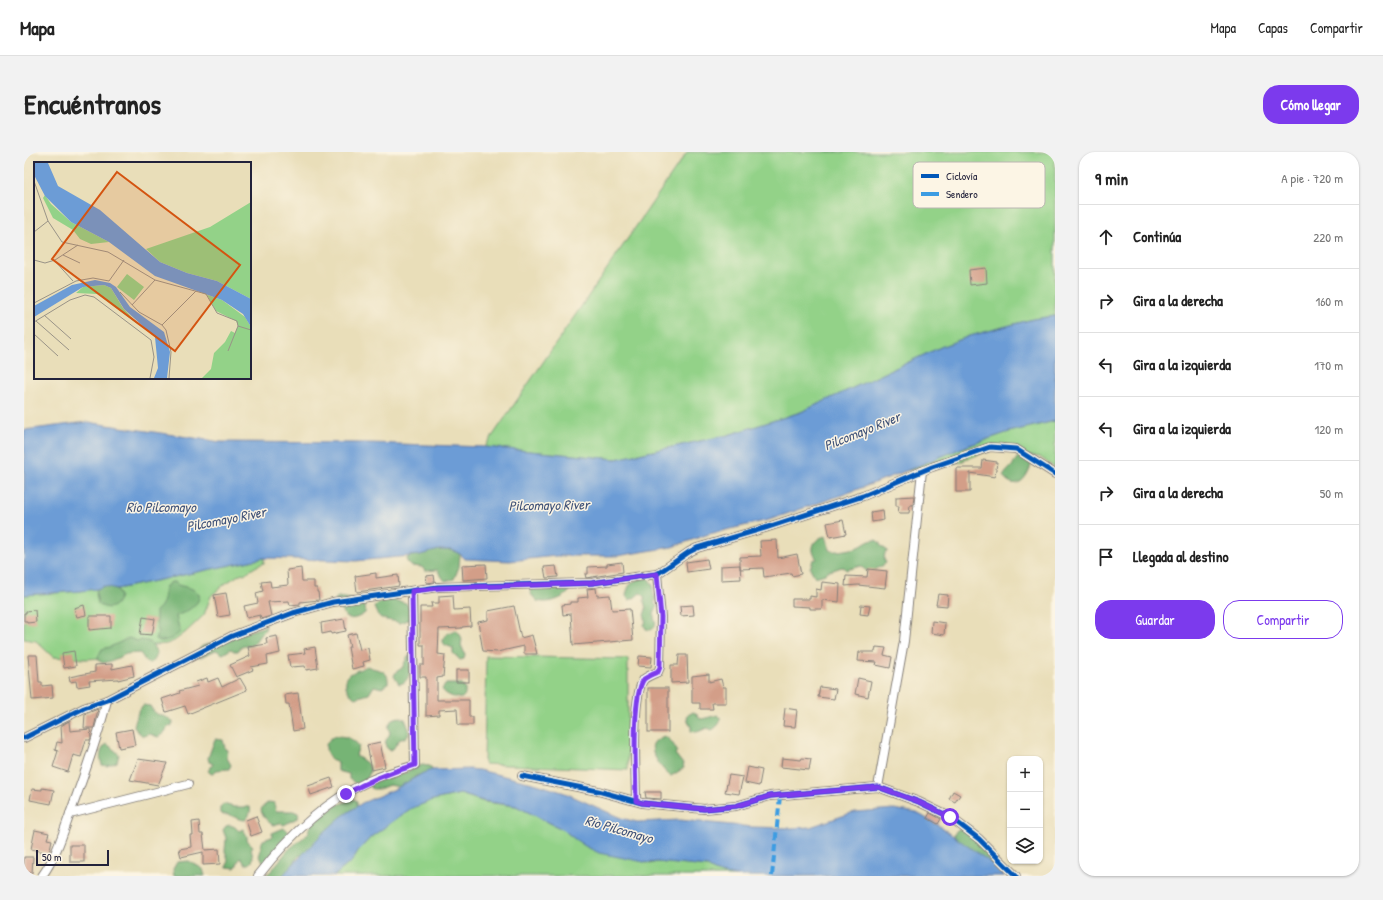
<!DOCTYPE html>
<html lang="es">
<head>
<meta charset="utf-8">
<style>
  body { margin:0; font-family:"Patrick Hand",sans-serif; background:#f2f2f2; color:#222 }
  .controls { position:absolute; right:12px; bottom:12px; display:grid; overflow:hidden; border-radius:8px; box-shadow:0 1px 3px #0004 }
  .controls button { width:36px; height:36px; display:grid; place-items:center; padding:0; border:0; border-bottom:1px solid #e0e0e0; background:#fff; color:#222; font:20px sans-serif }
  .scale { position:absolute; left:12px; bottom:10px; width:73px; box-sizing:border-box; padding-left:4px; border:2px solid #22223b; border-top:0; font-size:11px; line-height:14px; white-space:nowrap; color:#22223b; -webkit-text-stroke:3px #fcf5e5; paint-order:stroke }
  .stop { position:absolute; width:12px; height:12px; margin:-9px; border:3px solid #7c3aed; border-radius:50%; background:#fff }
  .stop.end { background:#7c3aed; border-color:#fff; box-shadow:0 1px 4px #0008 }
  .list { margin:0; padding:0; list-style:none }
  h2 { display:flex; justify-content:space-between; align-items:center; height:52px; margin:0; padding:0 16px; font-size:17px }
  h2 small { font-size:13px; font-weight:400; color:#767676 }
  .list li { display:grid; grid-template-columns:26px 1fr auto; gap:12px; align-items:center; box-sizing:border-box; height:64px; padding:0 16px; border-top:1px solid #e0e0e0 }
  .list b { display:block; font-size:15px; white-space:nowrap }
  .list em { font-size:13px; font-style:normal; color:#767676 }
  .actions { display:flex; gap:8px; padding:12px 16px }
  .actions a { flex:1; padding:9px 0; border:1px solid #7c3aed; border-radius:16px; text-align:center; font-size:14px; color:#7c3aed }
  .actions .main { background:#7c3aed; color:#fff }
  .icon { flex:none; width:22px; height:22px; fill:none; stroke:currentColor; stroke-width:2; stroke-linecap:round; stroke-linejoin:round }
  .map { position:relative; flex:none; width:1031px; height:724px; overflow:hidden; border-radius:16px }
  header { display:flex; align-items:center; gap:24px; box-sizing:border-box; height:56px; padding:0 20px; background:#fff; border-bottom:1px solid #e0e0e0 }
  header strong { font-size:19px }
  nav { display:flex; gap:22px; margin-inline-start:auto; font-size:14px }
  .intro { display:flex; align-items:center; justify-content:space-between; box-sizing:border-box; height:96px; padding:0 24px }
  h1 { margin:0; font-size:28px }
  .button { padding:10px 18px; border-radius:16px; background:#7c3aed; color:#fff; font-size:14px; font-weight:700 }
  main { display:flex; gap:24px; padding:0 24px }
  aside { flex:1; background:#fff; border-radius:16px; box-shadow:0 1px 3px #0004 }
  .map>svg:first-child { display:block }
  .green { fill:#93d288; stroke:#5a7a62 }
  .forest { fill:#76b474; stroke:#4c6b58 }
  .water { fill:#6c9cd6; stroke:#475f88 }
  .building { fill:#d39e88 }
  .lines { fill:none; stroke-linecap:round; stroke-linejoin:round }
  .minor-casing { stroke:#86807a; stroke-width:10 }
  .minor { stroke:#fff; stroke-width:8 }
  .quiet { stroke:#3c9ce2; stroke-width:4; stroke-dasharray:8 4; stroke-linecap:butt }
  .cycleway-casing { stroke:#fcf5e5; stroke-width:8 }
  .cycleway { stroke:#0057b8; stroke-width:5 }
  .route { stroke:#7c3aed; stroke-width:5 }
  .labels { text-anchor:middle; stroke-width:3; stroke-linejoin:round; paint-order:stroke }
  .water-label { font-size:14px; font-style:italic; fill:#405379; stroke:#fcf5e5 }
  .inset-road { fill:none; stroke:#999387; stroke-width:1 }
  .view { fill:#d45411; fill-opacity:0.15; stroke:#d45411; stroke-width:2 }
  .inset-edge { fill:none; stroke:#22223b; stroke-width:2 }
  .key { fill:#fcf5e5; stroke:#bbb6b2; stroke-width:1 }
  .key-label { font-size:11px; fill:#22223b }
</style>
</head>
<body>
<header>
<strong>Mapa</strong>
<nav><a>Mapa</a><a>Capas</a><a>Compartir</a></nav>
</header>
<div class="intro"><h1>Encuéntranos</h1><a class="button">Cómo llegar</a></div>
<main>
<div class="map">
<svg width="1031" height="724" viewBox="0 0 1031 724">
  <rect width="100%" height="100%" fill="#fcf5e5"/>
  <filter id="ink" filterUnits="userSpaceOnUse"><feTurbulence type="fractalNoise" baseFrequency=".025" numOctaves="2"/><feDisplacementMap in="SourceGraphic" scale="8" xChannelSelector="R" yChannelSelector="G"/><feConvolveMatrix kernelMatrix="1 2 1 2 8 2 1 2 1" color-interpolation-filters="sRGB"/></filter>
  <filter id="wash" filterUnits="userSpaceOnUse"><feTurbulence type="fractalNoise" baseFrequency=".012" numOctaves="4" result="noise"/><feDisplacementMap in="SourceGraphic" scale="16" xChannelSelector="R" yChannelSelector="G"/><feGaussianBlur stdDeviation="0.9" result="paint"/><feColorMatrix in="noise" values="0 0 0 0 0 0 0 0 0 0 0 0 0 0 0 0 0 1.4 0 .05"/><feComposite in="paint" operator="in"/></filter>
  <g filter="url(#wash)">
    <rect width="100%" height="100%" fill="#e9deb9"/>
    <g class="green">
      <path d="M663,0H1031V164L1009,167L946,184L919,194L777,260L704,283L592,307L461,295Z"/>
      <path d="M1031,269V316L1016,305L998,303L975,294L936,310L882,319L943,294L985,280Z"/>
      <path d="M240,406V411L233,414L220,422L218,421L202,431L187,444L180,463L162,480L150,489L142,492L108,495L78,506L62,507L29,505L12,489L0,487V443L57,439L77,434L93,437Z"/>
      <path d="M462,504L604,507V618L460,612Z"/>
      <path d="M436,642L460,650L492,654L540,678L548,685L626,712L633,710L684,715C693,722 702,722 713,724H310L328,709L334,699L347,685L386,657L409,648Z"/>
    </g>
    <g class="forest">
      <path d="M996,303L1008,309C1005,324 993,342 979,324C982,320 985,317 988,314C991,310 992,306 996,303Z"/>
      <path d="M802,384C804,389 804,394 807,399C813,400 831,397 837,394C842,391 845,388 852,388L855,390L857,394L864,399L861,401L860,407L862,411C858,415 853,415 850,420C843,421 841,417 836,414L822,418L820,415C814,415 810,419 804,419L801,422L791,425L786,416L789,408L793,407C785,398 789,386 802,384Z"/>
      <path d="M413,398H428L436,402L435,415L430,427L421,429L413,418L401,419L398,415L387,414L383,410V406L387,404L396,403Z"/>
      <path d="M624,426L629,433V441L632,448L630,451L633,454C632,457 630,461 630,464C630,470 635,473 627,478L622,477L620,473L622,469L620,463L622,457L620,449L621,445L618,442L616,441L610,446L605,448L602,444C604,430 611,427 624,426Z"/>
      <path d="M147,430H151L154,433C160,435 166,435 172,439C182,446 167,457 161,460C158,462 155,462 152,464L156,480C152,485 142,490 135,489L132,487V483L135,481L132,471V459C140,454 141,444 141,435Z"/>
      <path d="M77,434H83L93,437L96,444C92,456 85,459 74,452L72,441L73,437Z"/>
      <path d="M544,434L545,440C537,448 523,452 513,449L506,441L507,436Z"/>
      <path d="M314,445C322,446 345,448 341,461C336,465 329,468 323,466L317,458L318,454L314,455L311,453L312,446Z"/>
      <path d="M364,447L382,451L387,458V466L376,471C363,466 356,472 350,455L353,452Z"/>
      <path d="M242,474C241,479 239,480 236,483C229,492 231,495 218,494L214,499H210L207,497L199,502L192,498L177,505H175L173,500L178,494Z"/>
      <path d="M432,478C437,483 439,486 437,493L441,502L440,507L436,508L429,501V496L421,493L419,490C419,483 425,480 432,478Z"/>
      <path d="M105,486L113,489L118,488L126,490L133,500C132,507 130,511 123,511L116,501L102,502L87,509L79,511L75,509L74,505L78,497L86,495Z"/>
      <path d="M384,504H386C387,514 387,531 375,532L370,524L372,520L378,516Z"/>
      <path d="M343,514C353,519 365,516 364,531L358,536L350,534L345,542L331,546C327,543 322,538 322,533C320,520 335,519 343,514Z"/>
      <path d="M422,532H437L441,536V543L438,546C432,547 421,543 418,537Z"/>
      <path d="M119,553L126,554C133,567 140,561 149,570L148,574L144,575L140,581L134,585L126,582L119,584L112,578L110,574L114,560Z"/>
      <path d="M669,560L672,561L675,566L678,567L694,563L697,566C696,572 693,575 688,578L683,576C677,578 673,582 667,579V575L663,567L664,563Z"/>
      <path d="M375,565L381,567L386,580L382,585L375,588L369,597L365,598L362,595C360,587 364,587 366,581L364,575L368,567Z"/>
      <path d="M312,584C321,584 329,586 335,594L332,603C342,612 351,612 343,627L332,632L325,627V622L314,619V611L307,608C300,597 299,589 312,584Z"/>
      <path d="M640,584C646,586 650,593 653,599L651,602L659,612L660,616L647,624C640,621 625,600 629,592C631,588 636,586 640,584Z"/>
      <path d="M191,587L199,588L201,596L204,598L203,606L207,613L205,617L193,618L187,622L184,619L189,612L185,610L184,606Z"/>
      <path d="M83,592L95,602L93,610L83,614L78,613C75,605 76,597 83,592Z"/>
      <path d="M398,613L406,614L409,619L392,624L380,634L376,635L365,633L355,637H348L345,631L379,622L390,616Z"/>
      <path d="M330,647L333,649V654L330,659L280,705L276,703C269,709 269,716 265,724H241L246,720L265,697L284,682L288,671L311,654Z"/>
      <path d="M245,650L250,651L252,659H269L274,661L275,665L260,673L256,671L249,673C245,671 244,669 241,666C235,658 236,656 245,650Z"/>
      <path d="M199,652L210,655H226C227,660 225,665 221,668C212,668 208,661 199,663L196,660V656Z"/>
      <path d="M206,673L211,675L215,679L219,677L223,684V688L229,694L227,697L229,705L228,710L225,712H221L217,706C213,709 214,713 211,716L203,715L204,707L201,699L202,686L199,678L202,674Z"/>
      <path d="M945,674L948,677L972,708L970,713H968L931,686L930,682L933,678Z"/>
      <path d="M260,676L263,679L265,683L240,711L235,704C238,698 236,693 239,688L248,685V681Z"/>
      <path d="M165,709L179,717L181,724H150L149,717L153,710Z"/>
    </g>
    <g class="water">
      <path d="M1031,164V269L985,280L943,294L882,319L821,342L745,368L685,382L648,395L593,404H532L486,409L441,407L436,402L428,398H415L396,403L332,409L240,406L93,437L80,434L73,437L57,439L0,443V278L63,270L197,290L347,291L461,295L592,307L704,283L777,260L919,194L946,184L1009,167Z"/>
      <path d="M446,617L455,618L513,632L541,641L597,666L613,670L656,668L729,675L768,676L786,675L830,660L870,657L893,661L914,673L973,715L981,724H713C702,722 693,722 684,715L633,710L625,711L575,701L561,694L548,685L540,678L492,654L459,649L436,642L409,648L386,657L347,685L334,699L328,709L310,724H258L297,683L317,665L338,651L371,637L399,621L408,618Z"/>
    </g>
    <g id="blocks">
      <g class="building">
        <path d="M962,116L963,131L946,133L945,118Z"/>
        <path d="M959,308L973,310L971,325L946,321V340H932V316H958Z"/>
        <path d="M890,344L889,353H886L885,361H874L875,354H872V345Z"/>
        <path d="M859,358L860,368L848,370L847,360Z"/>
        <path d="M819,368L822,382L806,385L803,371Z"/>
        <path d="M753,388L754,406L773,402L777,422L768,424L767,421L740,425L739,416L716,417V405L737,404L736,389Z"/>
        <path d="M683,407L685,417L663,420L662,410Z"/>
        <path d="M598,410L599,420L562,426L561,422H564V415L583,414V412Z"/>
        <path d="M462,412L463,426L439,428L438,413Z"/>
        <path d="M716,413L717,427L697,428V414Z"/>
        <path d="M532,414L534,425L522,426L520,415Z"/>
        <path d="M277,416L278,429H290V436H293V440H294L295,448L276,450V452L266,453L265,449L244,450L247,464L237,467L236,463L223,466L220,454L234,451L232,441L239,439L237,430L246,429L247,435L264,433L263,418Z"/>
        <path d="M844,417L863,419L861,436L834,433L821,434L822,424L843,425Z"/>
        <path d="M352,421V426L374,423L375,434L333,440L331,424Z"/>
        <path d="M410,423L411,430L403,431L402,424Z"/>
        <path d="M798,430L816,432L815,450L798,448V457H786V455L768,454V447H786V444L792,445V437L797,438Z"/>
        <path d="M572,436L573,444L586,443L588,458L606,457L609,488L549,493L547,462L539,463L538,453L546,452V450H554V446L564,445L563,437Z"/>
        <path d="M202,441L206,463L194,465L190,443Z"/>
        <path d="M914,442L924,443L923,454L912,453Z"/>
        <path d="M429,443L430,458L446,457L447,474L438,475V476L415,477L414,502L421,503L419,525L413,526V548H445V565H449V573H434L433,557L415,558V563L402,564V525H396V513H400V493H396V455H408L407,451H415V444Z"/>
        <path d="M60,453L62,463L53,465L50,456Z"/>
        <path d="M669,453L670,463L657,464L656,454Z"/>
        <path d="M837,453L846,454L844,463L836,462Z"/>
        <path d="M490,454L497,486L508,483L513,502H500V494L473,500L459,499L454,470L464,468V459Z"/>
        <path d="M11,458L12,470L3,471V469H0V461H2V459Z"/>
        <path d="M65,464H87V476L65,478Z"/>
        <path d="M119,465L131,467L128,483L116,482Z"/>
        <path d="M320,467L322,479L307,482V480L298,482L297,471Z"/>
        <path d="M908,469L921,471L920,483L907,481Z"/>
        <path d="M332,481L336,498L344,496L346,508L339,510L340,514L328,517L324,495H326L323,483Z"/>
        <path d="M253,484L256,501L243,504L244,512L227,515L229,518L212,525L206,513L226,504L224,495L243,492L242,486Z"/>
        <path d="M291,495L294,516L282,518L281,514L266,515L264,503L281,501L280,497Z"/>
        <path d="M852,495L862,496L860,503L868,505L866,516L852,513L853,510L834,509L835,500H851Z"/>
        <path d="M50,499L52,514L40,516L38,501Z"/>
        <path d="M4,503H13L15,530H18V534L28,533L29,546L8,548Z"/>
        <path d="M655,503H663L664,530L647,531V513H654Z"/>
        <path d="M615,504L628,505L627,515L614,514Z"/>
        <path d="M88,512V517L108,513L110,524L94,528V527L65,529L66,533L53,535L52,529L46,530L45,525L71,520V513Z"/>
        <rect x="432" y="518" width="13" height="12"/>
        <path d="M685,522V530L697,527L699,535H702V551H688L689,557H676V551H668V524Z"/>
        <path d="M183,526L184,530L194,526L198,535L216,526L223,538L164,562L161,554L142,560L138,547L156,541L155,539L174,534L172,530Z"/>
        <path d="M834,526L847,529L844,545L831,542Z"/>
        <path d="M796,535L812,537L810,547L794,545Z"/>
        <rect x="624" y="536" width="20" height="44"/>
        <path d="M274,541L279,577L269,579L265,552H262L261,543Z"/>
        <path d="M761,556L773,558L771,575L759,574Z"/>
        <path d="M74,557L70,576H60L61,562Z"/>
        <path d="M45,569L46,579L66,577L67,586L66,588H62L57,605L49,603L44,620L29,615L34,599L31,598L33,590L38,591L37,574Z"/>
        <path d="M108,577L111,593L95,596L92,580Z"/>
        <path d="M356,590L361,615L348,618L343,593Z"/>
        <path d="M758,606L777,608L778,606L787,607L785,618L757,615Z"/>
        <path d="M114,607L143,611L134,633L106,628Z"/>
        <path d="M724,615L738,618L735,634L721,631Z"/>
        <path d="M705,623L719,625L715,642L701,640Z"/>
        <path d="M307,626L310,635L287,643L284,634Z"/>
        <path d="M18,636L30,638L27,652L6,648L8,637L18,638Z"/>
        <path d="M929,639L936,643L931,650L925,647Z"/>
        <path d="M621,640H637V647L622,646Z"/>
        <path d="M906,661L917,667L914,672L903,666Z"/>
        <path d="M232,664L238,680L227,684L222,668Z"/>
        <path d="M175,669L176,682H179L181,698L195,697L196,712L179,713V700L157,705L155,697L167,695L166,683H169L168,670Z"/>
        <path d="M11,678L25,681L23,687L28,688L25,701L7,697Z"/>
        <rect x="46" y="693" width="14" height="17"/>
        <path d="M0,705H9L8,721L0,720Z"/>
      </g>
    </g>
  </g>
  <g filter="url(#ink)">
    <use href="#blocks" fill-opacity="0" stroke="#86807a" stroke-width="1"/>
    <g class="lines">
      <g class="minor-casing">
        <g id="minor">
          <path d="M0,586L60,556L83,548L208,484L269,461L309,450L414,435L568,431L633,422L665,400L673,396L741,376L839,344L908,315L966,295L992,297L1031,322"/>
          <path d="M498,624L574,639L618,651L680,657L712,654L746,644L854,635L895,650L926,665L955,687L992,724"/>
          <path d="M854,635L880,489L898,319"/>
          <path d="M612,649C612,625 607,544 620,527C624,524 629,522 634,520L636,515L637,465L633,422"/>
          <path d="M46,662L164,632"/>
          <path d="M18,724C32,705 39,681 47,659C60,623 74,586 83,548"/>
          <path d="M234,724C264,685 299,650 345,629C360,622 376,618 391,613L388,439"/>
        </g>
      </g>
      <use href="#minor" class="minor"/>
      <path class="quiet" d="M748,724L756,644"/>
      <g class="cycleway-casing">
        <g id="cycleway">
          <path d="M0,586L60,556L83,548L208,484L269,461L309,450L414,435L568,431L633,422L665,400L673,396L741,376L839,344L908,315L966,295L992,297L1031,322"/>
          <path d="M498,624L574,639L618,651L680,657L712,654L746,644L854,635L895,650L926,665L955,687L992,724"/>
        </g>
      </g>
      <use href="#cycleway" class="cycleway"/>
    </g>
  </g>
  <g class="lines" filter="url(#ink)">
    <path class="route" d="M322,642C344,629 367,620 391,613L388,439L414,436L568,431L633,422L637,465L636,515L634,520C629,522 624,524 620,527C607,544 612,625 612,649L618,651L680,657L712,654L746,644L854,635L895,650L926,665"/>
  </g>
  <g class="labels">
    <g class="water-label">
      <text transform="translate(838 279) rotate(-22)" y="5">Pilcomayo River</text>
      <text transform="translate(525 353) rotate(-1)" y="5">Pilcomayo River</text>
      <text x="137" y="360">Río Pilcomayo</text>
      <text transform="translate(202 367) rotate(-11)" y="5">Pilcomayo River</text>
      <text transform="translate(595 677) rotate(16)" y="5">Río Pilcomayo</text>
    </g>
  </g>
  <g transform="translate(10 10)">
    <rect width="217" height="217" fill="#e9deb9"/>
    <path d="M11,33L17,42L37,60L75,80L57,82L46,77L39,68L19,56L9,36ZM217,40V137L183,119L153,111L126,100L112,87L176,65ZM93,112L110,125L100,138L83,125ZM70,123L77,126L89,146L106,164L63,132L42,131L49,125ZM160,128L188,138L211,155L217,165V216H168L177,207L180,191L191,180L197,169L201,171L204,164L202,159L182,149L173,133Z" fill="#93d288"/>
    <path d="M0,1H14L24,24L66,48L126,100L153,111L183,119L217,137V165L209,152L188,138L121,114L75,80L37,60L11,34L0,13ZM61,118L76,121L82,125L96,145L130,170L136,190L133,216H120L124,206L121,175L90,147L77,126L70,123L49,125L0,155V144L38,123Z" fill="#6c9cd6"/>
    <path class="inset-road" d="M0,19L14,59L28,80L74,90L121,118L172,132L183,151L203,159L204,164L194,189M0,70L14,59M29,93L46,101M0,98L11,101L21,98L44,83M20,98L39,119M86,130L105,150L128,163L132,168L137,190L135,216M0,141L42,119L59,116L75,119L90,98M98,143L121,118M10,153L37,177M2,159L35,188M0,160L36,138L51,133L60,135L117,178L120,195L116,216M128,163L162,129M204,164L217,168M0,172L24,194"/>
    <path class="view" d="M83,10L206,103L141,189L18,97Z"/>
    <rect width="217" height="217" class="inset-edge"/>
  </g>
  <rect x="889" y="10" width="132" height="46" rx="6" class="key"/>
  <rect x="897" y="22" width="18" height="4" fill="#0057b8"/>
  <rect x="897" y="40" width="18" height="4" fill="#3c9ce2"/>
  <g class="key-label">
    <text x="922" y="28">Ciclovía</text>
    <text x="922" y="46">Sendero</text>
  </g>
</svg>
<div class="controls">
<button>+</button>
<button>−</button>
<button><svg class="icon" aria-label="layers" viewBox="0 0 24 24"><path d="M12 4l9 5-9 5-9-5zM3 14l9 5 9-5"/></svg></button>
</div>
<div class="scale">50 m</div>
<div class="stop" style="left:926px;top:665px"></div>
<div class="stop end" style="left:322px;top:642px"></div>
</div>
<aside>
<h2>9 min<small>A pie · 720 m</small></h2>
<ul class="list">
<li><svg class="icon" aria-label="ahead" viewBox="0 0 24 24"><path d="M12 20V5M6 11l6-6 6 6"/></svg><div><b>Continúa</b></div><em>220 m</em></li>
<li><svg class="icon" aria-label="right" viewBox="0 0 24 24"><path d="M7 20v-9h11M14 6l5 5-5 5"/></svg><div><b>Gira a la derecha</b></div><em>160 m</em></li>
<li><svg class="icon" aria-label="left" viewBox="0 0 24 24"><path d="M17 20v-9H6M10 6l-5 5 5 5"/></svg><div><b>Gira a la izquierda</b></div><em>170 m</em></li>
<li><svg class="icon" aria-label="left" viewBox="0 0 24 24"><path d="M17 20v-9H6M10 6l-5 5 5 5"/></svg><div><b>Gira a la izquierda</b></div><em>120 m</em></li>
<li><svg class="icon" aria-label="right" viewBox="0 0 24 24"><path d="M7 20v-9h11M14 6l5 5-5 5"/></svg><div><b>Gira a la derecha</b></div><em>50 m</em></li>
<li><svg class="icon" aria-label="arrive" viewBox="0 0 24 24"><path d="M6 21V4h12l-3 4 3 4H6"/></svg><div><b>Llegada al destino</b></div></li>
</ul>
<div class="actions"><a class="main">Guardar</a><a>Compartir</a></div>
</aside>
</main>
</body>
</html>
